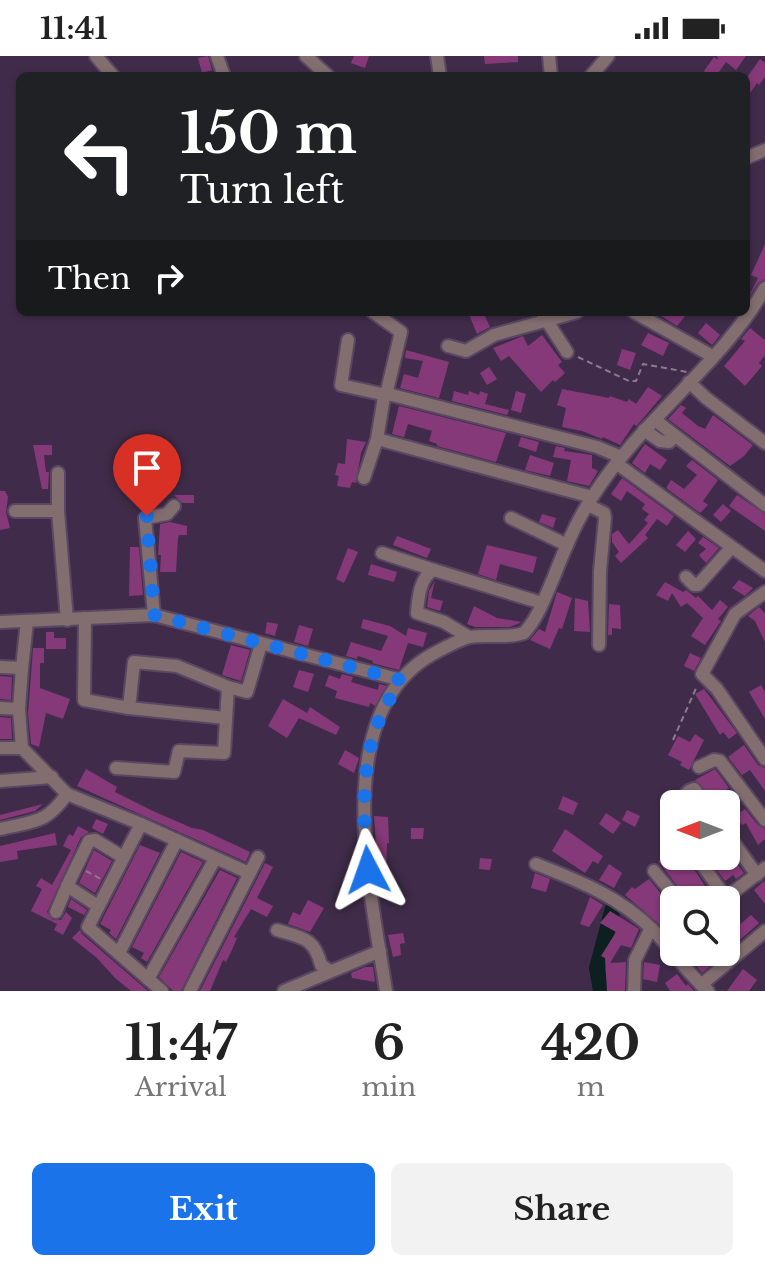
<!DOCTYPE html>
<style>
body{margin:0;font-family:"Libre Baskerville",serif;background:#f2f2f2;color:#222;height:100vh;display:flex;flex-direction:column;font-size:30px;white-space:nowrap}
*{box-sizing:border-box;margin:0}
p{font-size:26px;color:#767676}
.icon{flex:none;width:44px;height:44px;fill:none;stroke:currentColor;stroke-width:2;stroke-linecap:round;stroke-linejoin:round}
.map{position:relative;height:935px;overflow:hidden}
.details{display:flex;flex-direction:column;background:#fff;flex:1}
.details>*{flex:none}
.top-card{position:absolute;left:16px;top:16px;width:734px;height:244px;border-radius:12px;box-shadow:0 2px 6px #0004;background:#202124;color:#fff;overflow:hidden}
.needle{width:52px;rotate:270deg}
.fabs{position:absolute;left:660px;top:734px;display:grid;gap:16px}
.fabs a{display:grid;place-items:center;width:80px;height:80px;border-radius:12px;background:#fff;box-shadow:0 2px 6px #0004;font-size:40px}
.pin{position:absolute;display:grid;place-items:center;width:68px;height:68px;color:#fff;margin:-82px -34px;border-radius:50% 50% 50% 0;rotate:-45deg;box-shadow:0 0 8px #0007}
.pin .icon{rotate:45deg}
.me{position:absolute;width:88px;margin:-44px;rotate:356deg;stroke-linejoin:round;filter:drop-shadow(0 0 6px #0008)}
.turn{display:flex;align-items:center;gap:28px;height:168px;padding:0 32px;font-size:36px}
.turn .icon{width:104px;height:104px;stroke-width:2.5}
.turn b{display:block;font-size:56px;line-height:68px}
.then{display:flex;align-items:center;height:76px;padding:0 32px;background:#0003;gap:16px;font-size:30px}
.eta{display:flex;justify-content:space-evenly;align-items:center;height:136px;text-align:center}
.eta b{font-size:48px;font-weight:800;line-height:56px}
.button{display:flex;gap:16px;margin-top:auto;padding:16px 32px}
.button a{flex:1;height:92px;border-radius:12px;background:#1a73e8;color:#fff;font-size:32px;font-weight:800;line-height:92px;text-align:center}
.button a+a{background:#f2f2f2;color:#222}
.status{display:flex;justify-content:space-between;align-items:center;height:56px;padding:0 40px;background:#fff;direction:ltr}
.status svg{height:22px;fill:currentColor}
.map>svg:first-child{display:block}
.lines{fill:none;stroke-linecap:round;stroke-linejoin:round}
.river{stroke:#0b201f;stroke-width:16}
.building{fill:#853979}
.minor-casing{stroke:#5a4863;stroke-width:16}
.path{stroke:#8a7b92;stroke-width:2;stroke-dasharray:6 4;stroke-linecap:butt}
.minor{stroke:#826d6f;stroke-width:12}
.route{stroke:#1a73e8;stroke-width:14;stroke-dasharray:0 25.2}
</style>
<div class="status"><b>11:41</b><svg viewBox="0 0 49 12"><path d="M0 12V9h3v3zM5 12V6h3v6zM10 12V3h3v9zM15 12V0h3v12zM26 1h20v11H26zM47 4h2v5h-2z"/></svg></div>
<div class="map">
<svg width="765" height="935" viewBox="0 0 765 935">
<rect width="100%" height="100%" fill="#402c4a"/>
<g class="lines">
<path class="river" d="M601,935L597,912L613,852"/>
</g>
<g class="building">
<path d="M208,0L212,14L202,17L198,2Z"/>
<path d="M354,0H369L365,12L351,7Z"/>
<path d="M484,0H518V6L485,8Z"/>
<path d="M717,0H746L736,14L726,6L716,20H710L704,15L714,1L718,4Z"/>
<path d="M760,3L765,7V21L759,29L757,27L746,43V23Z"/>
<path d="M765,188V223L758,227L747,244L758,222L751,219Z"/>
<path d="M468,256H483L490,271L477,278Z"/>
<path d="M655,256H682L686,259L677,270Z"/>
<path d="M706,267L720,279L712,289L698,277Z"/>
<path d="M750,272L765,284V299L759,307L762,310L745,330L724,310L745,285L741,283Z"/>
<path d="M648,277L669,287L663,300L641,289Z"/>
<path d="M542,279L562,306L558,309L565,317L555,326L553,324L541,336L509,300L501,305L493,292L523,280L528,290Z"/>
<path d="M622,293L636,297L630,314L617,309Z"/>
<path d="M406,294L449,306L439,342L400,332L404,318L418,322L423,305L405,302Z"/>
<path d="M489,311L497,323L487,329L480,317Z"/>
<path d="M648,331L662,340L640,366L636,370L634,368L620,389L603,381L602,383L582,375L562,371L566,352L557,349L562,333L609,342L610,340L627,346L629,343L636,348Z"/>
<path d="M454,335L468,339L469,335L479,339L480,335L488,338L485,348L509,354L507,359L452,345Z"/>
<path d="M516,335L526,338L521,357L511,354Z"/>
<path d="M681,349L686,352L682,357L698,370L705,373L713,359L753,389L744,400L730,410L668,363Z"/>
<path d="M399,350L506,377L496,406L437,390V388L429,385L432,375L408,368L404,381L392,378Z"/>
<path d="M521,381L539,386L536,396L518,390Z"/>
<path d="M347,383L366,386L361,397L356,427L352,426L350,432L337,430L339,420L335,419L338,407L345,408Z"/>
<path d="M645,388L667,404L660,414L650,408L645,417L632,407Z"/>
<path d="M33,389H52V399H44L46,416H49L48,433H42Z"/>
<path d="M556,390L565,392L564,395L592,399V412L598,415L589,430L567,425L571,404L553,401Z"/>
<path d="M530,399L554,407L550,420L525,414Z"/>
<path d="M692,404L718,424L703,445L708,449L700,457L666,432L671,424L684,433L697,419L686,410Z"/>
<path d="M622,422L674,460L667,470L657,463L645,479L648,482L621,507L615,500L619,496L612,486V478L618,474L629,488L648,467L644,464L649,458L642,453L645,448L627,435L621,445L611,438Z"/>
<path d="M0,435H5L8,441L6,456L10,472L0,474Z"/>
<path d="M174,439H194V447H182Z"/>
<path d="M737,439L765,458V475L729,450Z"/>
<path d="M723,448L731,455L721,466L713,459Z"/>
<path d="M542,458L556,462L553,472L539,466Z"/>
<path d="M170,466L187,470V479H179L178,482L176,516H160L161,499H158L160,468Z"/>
<path d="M688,475L696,483L685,496L676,489Z"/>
<path d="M397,480L431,493L427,502L393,489Z"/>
<path d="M703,481L719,492L706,507L699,499L706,493L698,487Z"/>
<path d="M487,489L537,501L533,517L500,508L496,524L478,518Z"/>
<path d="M130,491H139L143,539L129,540Z"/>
<path d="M348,492L358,496L344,527L336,523Z"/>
<path d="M371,508L397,516L394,526L368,519Z"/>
<path d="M435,524L431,542L443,545L440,555L427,551L429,535Z"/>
<path d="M739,524L753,532L745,540L732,532Z"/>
<path d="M665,526L683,536L686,534L696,542L698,540L712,554L720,544L728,551L718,563L721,565L705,589L691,580L703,562L687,547L681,551L672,537L668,545L656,539Z"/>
<path d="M557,536L572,542L562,573L559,572L550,593L530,584L539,573L545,576Z"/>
<path d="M575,542L588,545L590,576L574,575Z"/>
<path d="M609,548L620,549L621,573L612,572V579H608Z"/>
<path d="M474,550L497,562L522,566L510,571H475L467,568Z"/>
<path d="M759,551L765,557V586L755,565L748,560Z"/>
<path d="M363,563L390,570L406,580L408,572L427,577L423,591L408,587L399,614L372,607L373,605L358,600L357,603L346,600L351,586L381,595L388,580L361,572Z"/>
<path d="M267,566L278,568L275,580L265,577Z"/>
<path d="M299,569L313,573L308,590L294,586Z"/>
<path d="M46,576H54V582H66V593H46Z"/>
<path d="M231,589L250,594L241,625L222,619Z"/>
<path d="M33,592H44V607H40V632L70,643L63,663L46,657L39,691L31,688L28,658Z"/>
<path d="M690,597L701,602L694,615L684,610Z"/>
<path d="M299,614L314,618L308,636L293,631Z"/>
<path d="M342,618L353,621L351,626L378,634L379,628L387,630L375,650L370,647L369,651L335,642L337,635L325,630L329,619L340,623Z"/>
<path d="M0,620L12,621L11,644L0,643Z"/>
<path d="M761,629L765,636V663L749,636Z"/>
<path d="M704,633L737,677L729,683L723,676L720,679L695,638Z"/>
<path d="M283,643L307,657L310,651L340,671L336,679L299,662L287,682L268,670Z"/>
<path d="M0,661L11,662L12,683H0Z"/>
<path d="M695,678L704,684L689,714L680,709L682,706L668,699L678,680L690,686Z"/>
<path d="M744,689L758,709L765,712V735L750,714L742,719L728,701Z"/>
<path d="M345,694L359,702L354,717L338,708Z"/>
<path d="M86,713L117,731L115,736L153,755L192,772L203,774L250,796L246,806L77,730Z"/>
<path d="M715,713L729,732L712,741L695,724Z"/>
<path d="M563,740L578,747L573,759L558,753Z"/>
<path d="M43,748L35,755L0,764V759Z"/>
<path d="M745,753L758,769L765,773V783L758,789L746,767L742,769L735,760Z"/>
<path d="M627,754L640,760L635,771L622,764Z"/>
<path d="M606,757L621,767L613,778L599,768Z"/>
<path d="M374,760L388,761L389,787H387L386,819H378Z"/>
<path d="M96,763L108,768L103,778L92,772Z"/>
<path d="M78,770L89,776L81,781L47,856L53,864H61L66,856L72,862L63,879L54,874L57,868L31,855L42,833L36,830L41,822L52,829L71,794L63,790L69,778L73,780Z"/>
<path d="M411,772H424L423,783H411Z"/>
<path d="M565,773L603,800L598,808L593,805L585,817L552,795Z"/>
<path d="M55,777L57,789L17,795L18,803L0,806V790Z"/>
<path d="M140,789L160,797L116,883L109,877L111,874L100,868Z"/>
<path d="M674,793V806L682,800L696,816L714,844H688L658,805Z"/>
<path d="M94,794L112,805L95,837L79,827Z"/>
<path d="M726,794L744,817L736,823L733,819L725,825L708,802L726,800Z"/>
<path d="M181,796L203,806L147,906L141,902L144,897L132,891Z"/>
<path d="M480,802L492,803L490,814L479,813Z"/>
<path d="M265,807L273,811L257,842L273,850L267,861L251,853L234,881L237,882L232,894L226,906L223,904L210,935H200Z"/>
<path d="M609,808L622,817L614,832L599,824Z"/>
<path d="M220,814L237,822L181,935H173L159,921Z"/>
<path d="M535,817L550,823L546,836L531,832Z"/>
<path d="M649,823L674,854V869L666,874L625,839L632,831L635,833Z"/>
<path d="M764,825L765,827V848L754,834Z"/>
<path d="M590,841L603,849L589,871L580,868Z"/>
<path d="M71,843L87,854L84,859L68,851Z"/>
<path d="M308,844L324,852L310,876L288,868L293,856L300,859Z"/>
<path d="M610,855L639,873L631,892L621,889L610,907L626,906L625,935H607L605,902L601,900L616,876L600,867Z"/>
<path d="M751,859L759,867L733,890L726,882V864L733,874Z"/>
<path d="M80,874L82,878L148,935H131L115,922L97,902L72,882Z"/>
<path d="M403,877L405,887L400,888L401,899L393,901L388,879Z"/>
<path d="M685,896H721L723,899L702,917Z"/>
<path d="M644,906L660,909L657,926L643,923Z"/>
<path d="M365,911H373L375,926L352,922L351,917Z"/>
<path d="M743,913L757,924L749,935H727Z"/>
<path d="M677,918L686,930L688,928L694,935H670L665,927Z"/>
</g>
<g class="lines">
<g class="minor-casing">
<g id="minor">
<path d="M96,0L113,20"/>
<path d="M217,0L224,20"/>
<path d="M306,0L328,20"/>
<path d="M437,0L440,20"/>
<path d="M549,0L551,20"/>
<path d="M591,20L608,0"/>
<path d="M746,102L765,94"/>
<path d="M634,256L712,300"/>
<path d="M543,259L567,296"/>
<path d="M348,284L341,329L386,339L401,276L373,256"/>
<path d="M448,290L466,295L494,279L577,256"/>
<path d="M689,326L706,342L765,387"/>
<path d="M655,364L765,449"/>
<path d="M644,374L660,385L669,386L675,380"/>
<path d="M377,383L384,341L388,338L597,391L621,401"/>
<path d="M616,407L765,515"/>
<path d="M58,417V455L67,564"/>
<path d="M364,422L377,383L592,441"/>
<path d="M588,449L604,457L605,462L600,515L599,589"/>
<path d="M15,455H58"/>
<path d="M511,462L567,489"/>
<path d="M382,497L434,514"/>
<path d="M686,521L694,529H698L731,492"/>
<path d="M765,536L735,558L702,618L717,633L765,703"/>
<path d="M154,559L145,462L167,458L174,450"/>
<path d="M85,562L84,644L129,652L134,606L177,610L228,631"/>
<path d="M0,566L154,559L401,624"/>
<path d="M469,581L444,566L417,557C418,543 420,520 434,514L542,547"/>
<path d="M0,611L22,612L19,653L22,692L67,738L141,768L249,817"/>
<path d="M22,612L27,566"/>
<path d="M0,652L19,653"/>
<path d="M129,652L226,662"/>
<path d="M0,692H22"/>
<path d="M699,711L714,704L720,705L765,764"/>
<path d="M116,712L174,716L179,695L224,697L228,631L247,636L261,588"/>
<path d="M0,725L52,721"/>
<path d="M677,748L689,735L694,733L706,748"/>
<path d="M674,750L669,759L674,769"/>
<path d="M141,768L88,871L162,935"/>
<path d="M0,773C34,765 46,768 67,738"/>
<path d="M726,776L757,819"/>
<path d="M696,800L726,842"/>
<path d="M536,808C579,825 620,841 654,875C673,894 687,917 708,935"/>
<path d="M654,815L678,844"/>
<path d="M723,844L765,812"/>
<path d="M98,850L67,830L89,785L95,784L123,801"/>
<path d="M56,856L67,830"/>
<path d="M277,874C302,882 314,881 321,909L330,915"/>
<path d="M119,897L177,784"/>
<path d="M148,923L215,803"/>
<path d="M701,929L765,875"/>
<path d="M190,935L258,801"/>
<path d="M284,935L380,895"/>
<path d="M386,935C372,840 327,659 431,599C442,593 458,584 470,581C488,578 507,583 524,577C538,562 545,541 553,523C564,495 576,465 593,440C641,364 722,308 765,232"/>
<path d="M634,935L635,904L651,872"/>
</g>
</g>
<g class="path">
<path d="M578,301L629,325H636L643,308L687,316"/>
<path d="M673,684L697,630"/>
<path d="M86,815L101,823"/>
</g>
<use href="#minor" class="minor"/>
</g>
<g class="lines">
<path class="route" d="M147,460L145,464L149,488L154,559L401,624C391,640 381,657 375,675C361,715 363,772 368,814"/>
</g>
</svg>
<div class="fabs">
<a><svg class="needle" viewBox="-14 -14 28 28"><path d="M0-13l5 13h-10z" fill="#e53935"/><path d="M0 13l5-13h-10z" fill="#767676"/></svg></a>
<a><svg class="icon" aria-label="search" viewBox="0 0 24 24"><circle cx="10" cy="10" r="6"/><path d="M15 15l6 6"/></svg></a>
</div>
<div class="pin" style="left:147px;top:460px;background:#d93025"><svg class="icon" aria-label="arrive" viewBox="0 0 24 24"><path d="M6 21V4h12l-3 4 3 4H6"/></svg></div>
<svg class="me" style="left:368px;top:814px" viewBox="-20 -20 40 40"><path d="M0-17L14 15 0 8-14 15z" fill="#1a73e8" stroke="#fff" stroke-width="4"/></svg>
<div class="top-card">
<div class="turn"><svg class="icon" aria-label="left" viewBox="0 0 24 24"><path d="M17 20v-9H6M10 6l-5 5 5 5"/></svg><div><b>150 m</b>Turn left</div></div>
<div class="then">Then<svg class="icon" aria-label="right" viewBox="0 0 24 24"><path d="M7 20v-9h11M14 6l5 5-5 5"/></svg></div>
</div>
</div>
<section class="details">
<div class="eta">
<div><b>11:47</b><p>Arrival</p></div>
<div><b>6</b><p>min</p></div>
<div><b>420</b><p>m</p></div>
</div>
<div class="button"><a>Exit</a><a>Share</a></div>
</section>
